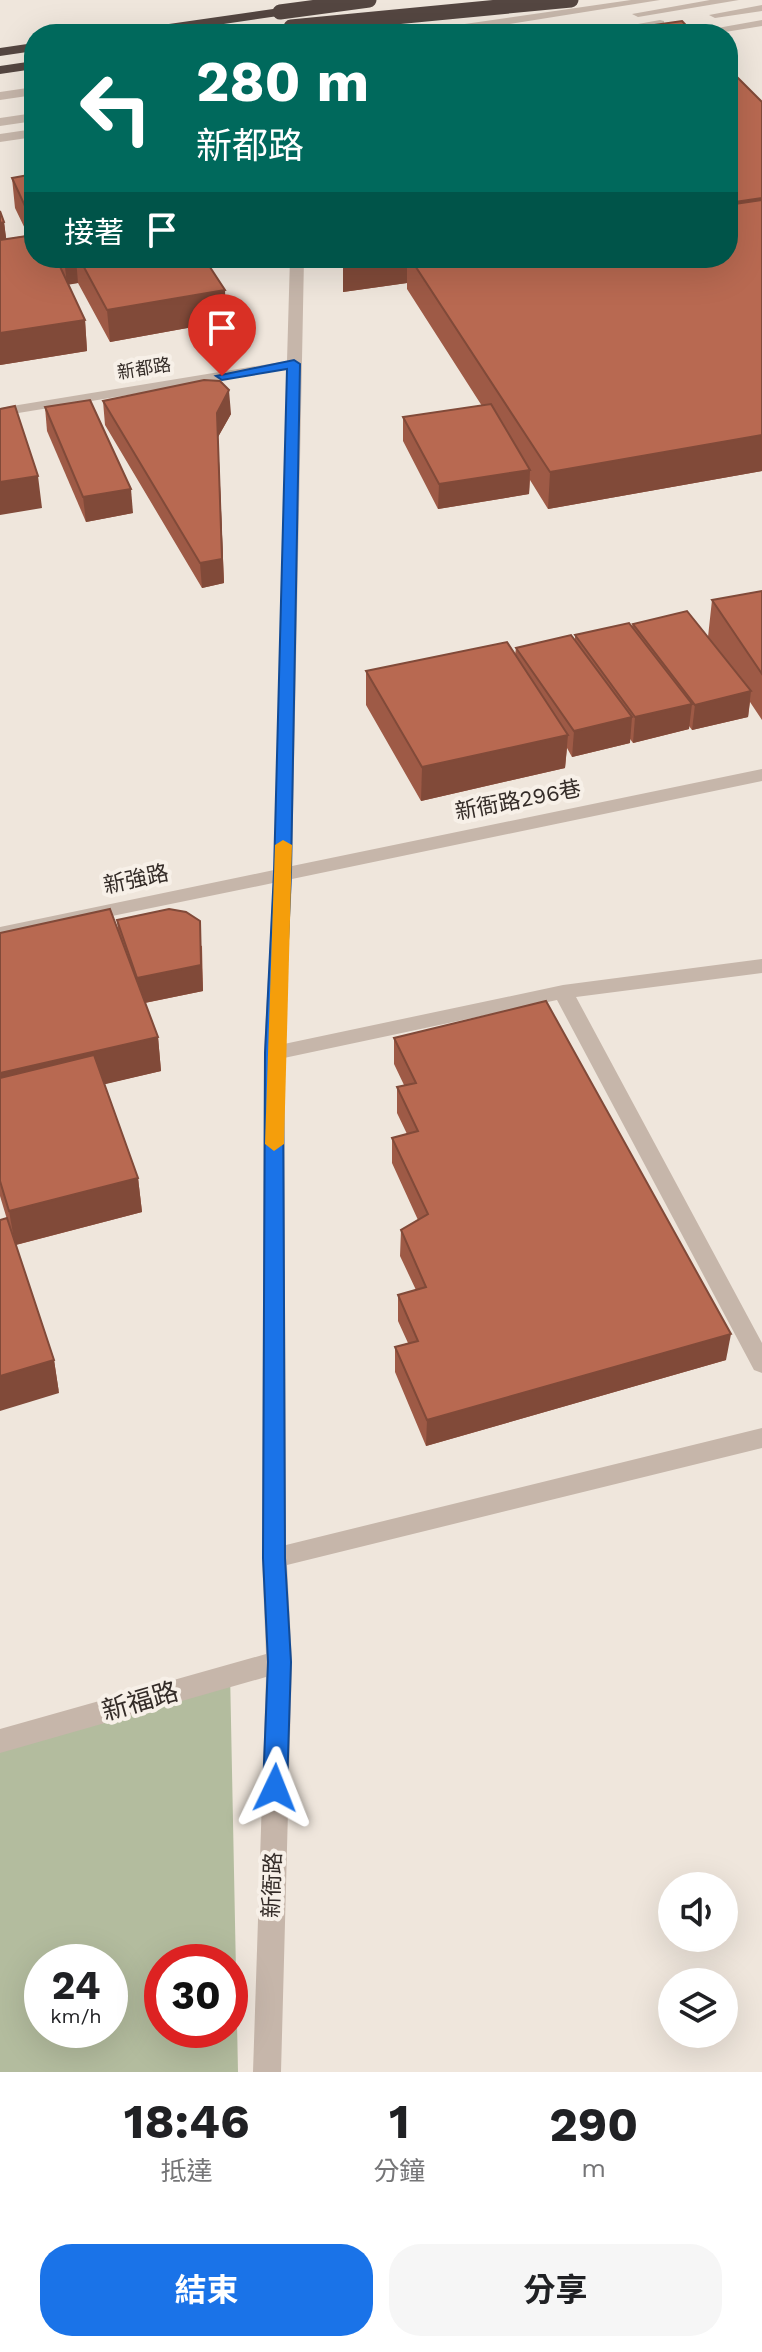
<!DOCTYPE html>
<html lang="zh-TW">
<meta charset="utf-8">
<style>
body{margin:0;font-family:"Work Sans","Noto Sans TC",sans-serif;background:#f6f6f6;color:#202124;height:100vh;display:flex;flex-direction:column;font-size:30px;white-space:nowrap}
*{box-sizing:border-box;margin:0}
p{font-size:26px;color:#757577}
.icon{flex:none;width:44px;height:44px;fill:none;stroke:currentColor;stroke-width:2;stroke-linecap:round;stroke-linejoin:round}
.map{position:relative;height:2072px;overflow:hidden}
.sheet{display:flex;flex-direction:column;background:#fff;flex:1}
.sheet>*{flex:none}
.banner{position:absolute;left:24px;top:24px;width:714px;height:244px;border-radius:32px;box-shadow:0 8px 32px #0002;background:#00695c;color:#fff;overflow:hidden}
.buttons{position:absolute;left:658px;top:1872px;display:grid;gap:16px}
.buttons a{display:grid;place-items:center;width:80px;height:80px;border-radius:50%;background:#fff;box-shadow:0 8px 32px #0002;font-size:40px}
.speed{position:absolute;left:24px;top:1944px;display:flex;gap:16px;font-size:40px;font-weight:700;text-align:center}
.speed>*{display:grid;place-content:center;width:104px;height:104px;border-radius:50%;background:#fff;box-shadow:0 8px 32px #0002;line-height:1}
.speed small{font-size:20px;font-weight:400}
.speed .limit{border:12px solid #d22;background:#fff;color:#111}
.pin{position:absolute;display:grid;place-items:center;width:68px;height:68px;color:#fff;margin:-82px -34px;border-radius:50% 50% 50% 0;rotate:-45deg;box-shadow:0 0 8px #0007}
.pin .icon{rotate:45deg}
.me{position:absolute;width:88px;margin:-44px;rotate:2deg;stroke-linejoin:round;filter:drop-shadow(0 0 6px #0008)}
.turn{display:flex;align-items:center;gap:28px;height:168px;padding:0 40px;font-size:36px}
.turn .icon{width:104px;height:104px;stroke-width:2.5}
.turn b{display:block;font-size:56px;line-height:68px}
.then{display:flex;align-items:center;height:76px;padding:0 40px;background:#0003;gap:16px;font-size:30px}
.eta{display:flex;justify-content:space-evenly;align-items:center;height:136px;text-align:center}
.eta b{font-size:48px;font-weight:700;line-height:56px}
.cta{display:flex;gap:16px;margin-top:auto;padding:16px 40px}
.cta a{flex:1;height:92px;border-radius:32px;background:#1a73e8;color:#fff;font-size:32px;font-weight:700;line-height:92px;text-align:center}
.cta a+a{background:#f6f6f6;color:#202124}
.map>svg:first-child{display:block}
.green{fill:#b3bc9e;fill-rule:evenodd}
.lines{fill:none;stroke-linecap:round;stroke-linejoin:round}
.minor{fill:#c6b6aa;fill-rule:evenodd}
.highway{fill:#544641;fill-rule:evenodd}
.highway-bridge{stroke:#544641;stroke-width:15}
.wall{fill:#9e5a46}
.shaded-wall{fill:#814a39}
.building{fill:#b86951;stroke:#814a39;stroke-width:2}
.route{fill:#1a73e8;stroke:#114b97;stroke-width:2}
.slow{fill:#f59e0b}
.labels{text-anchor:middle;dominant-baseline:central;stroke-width:8;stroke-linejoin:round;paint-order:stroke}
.far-street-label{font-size:18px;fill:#342c28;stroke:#f7f0e8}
.street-label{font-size:22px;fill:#342c28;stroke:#f7f0e8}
.near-street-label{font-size:26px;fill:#342c28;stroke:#f7f0e8}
</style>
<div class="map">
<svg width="762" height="2072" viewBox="0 0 762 2072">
<rect width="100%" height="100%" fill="#efe6dc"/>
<path class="green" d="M230,1671L238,2072H0V1741ZM42,1962H110V2030H42ZM162,1962H230V2030H162Z"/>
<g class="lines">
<g class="minor">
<path d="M631,0H660L447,34H417L423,30Z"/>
<path d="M710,0H739L638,17L632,14Z"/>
<path d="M762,5V11L715,18L709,15Z"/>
<path d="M660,20L664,21V25L612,34H583Z"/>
<path d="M762,20V26L713,34H684Z"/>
<path d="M34,87V95L0,100V92Z"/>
<path d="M34,113V121L0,126V118Z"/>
<path d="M34,129V137L0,142V134Z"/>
<path d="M290,258H304L292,866L762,769V781L292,879L284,1044L563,985L762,959V973L576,997L762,1343V1373L754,1370L557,1000L284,1058L286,1545L762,1428V1448L287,1565L292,1662L281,2072H253L266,1677L0,1753V1729L266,1654L262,1558L264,1053L273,883L0,939V927L274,870L287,369L0,416V408L287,361Z"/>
</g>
<g class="highway">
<path d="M280,8L287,12L285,15L156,34H120L127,30Z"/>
<path d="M34,43V51L0,56V48Z"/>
<path d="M34,61V69L0,74V66Z"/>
</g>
<g class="highway-bridge">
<path d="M280,12L369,0"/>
<path d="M291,27L571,0"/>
</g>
</g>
<g class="wall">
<path d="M34,174V258H229V264L210,267L226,321L110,342L78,283L68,284L85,320L87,351L0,365V211L4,222L6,239L28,235L15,208L12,178Z"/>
<path d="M343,258H728L762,471L548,509L530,480L529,494L438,509L403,441V417L482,406L407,289V283L343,292Z"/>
<path d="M103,401L231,414L218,437L224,583L202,588L105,425Z"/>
<path d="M45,407L133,513L86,522L47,431Z"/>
<path d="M762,591V720L750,702L748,717L692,730L689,726V729L633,743L630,739V743L572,757L567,748L565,768L421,801L366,705V671L515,655L516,648L575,640V635L632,626L633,624L708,637L712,600Z"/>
<path d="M117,920L202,946L203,991L145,1003L158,1037L161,1071L104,1084L138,1178L142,1212L16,1245L54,1360L59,1393L0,1196V933L118,930Z"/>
<path d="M394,1038L726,1360L426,1446L395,1372V1347L408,1343L398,1321V1295L416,1290L400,1256L401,1230L418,1220L392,1163V1138L407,1134L397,1113V1087L404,1085L394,1064Z"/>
</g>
<g class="shaded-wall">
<path d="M762,198V232L728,237V203Z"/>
<path d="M31,219H34V243Z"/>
<path d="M4,222L8,252L0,253V223Z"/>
<path d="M64,258H76L78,283L67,285Z"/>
<path d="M194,258H229V264L194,270Z"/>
<path d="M343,258H407V283L343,292Z"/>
<path d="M225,290L226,321L110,342L107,310Z"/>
<path d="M85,320L87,351L0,365V333Z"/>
<path d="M229,390L231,414L218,437L224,583L202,588L200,563L217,413Z"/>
<path d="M762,435V471L548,509L550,472Z"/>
<path d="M530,470L529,494L438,509L439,484Z"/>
<path d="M38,476L42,508L0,515V482Z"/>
<path d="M131,489L133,513L86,522L83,497Z"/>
<path d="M751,691L748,717L692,730L695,705Z"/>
<path d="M692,704L689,729L633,743L635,717Z"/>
<path d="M632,717L630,743L572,757L574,731Z"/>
<path d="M568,735L565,768L421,801L422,767Z"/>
<path d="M200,921L203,991L139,1004L137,978Z"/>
<path d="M158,1037L161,1071L0,1109V1073Z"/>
<path d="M138,1178L142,1212L15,1245L9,1211Z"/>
<path d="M731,1334L726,1360L426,1446L427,1420Z"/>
<path d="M54,1360L59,1393L0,1411V1376Z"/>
</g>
<g class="building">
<path d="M682,21L694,34H591Z"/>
<path d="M728,68L762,102V198L728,203Z"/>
<path d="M34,174V219H31L12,178Z"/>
<path d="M762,200V435L550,472L410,258H728V205Z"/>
<path d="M0,211L4,222L0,223Z"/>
<path d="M34,235V258H56L85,320L0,333V240Z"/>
<path d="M79,258H204L225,290L107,310Z"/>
<path d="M204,380L220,381L229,390L217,413L222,559L200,563L103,401Z"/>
<path d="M90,400L131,489L83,497L45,407Z"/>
<path d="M491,404L530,470L439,484L403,417Z"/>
<path d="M15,406L38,476L0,482V409Z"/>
<path d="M762,591V674L712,600Z"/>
<path d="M687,611L751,691L695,705L633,624Z"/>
<path d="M629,623L692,704L635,717L575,635Z"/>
<path d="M571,635L632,717L574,731L516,648Z"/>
<path d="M507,642L568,735L422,767L366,671Z"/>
<path d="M110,909L158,1037L0,1073V933Z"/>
<path d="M169,909L186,912L200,921L201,965L137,978L117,920Z"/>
<path d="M546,1001L731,1334L427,1420L395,1347L418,1341L398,1295L426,1287L401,1230L428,1214L392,1138L418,1131L397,1087L416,1083L394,1038Z"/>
<path d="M94,1055L138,1178L9,1211L0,1181V1078Z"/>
<path d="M7,1218L54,1360L0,1376V1220Z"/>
</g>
<path class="route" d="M294,360L300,364L291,872L283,1053L285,1558L291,1662L287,1788L284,1796L275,1799L267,1796L263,1788L268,1662L263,1558L265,1053L274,872L287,369L222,380L216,376Z"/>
<path class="slow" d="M283,840L292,845L284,1144L274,1151L265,1144L275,845Z"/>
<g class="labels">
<g class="far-street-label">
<text transform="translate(144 368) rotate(-9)">新都路</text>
</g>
<g class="street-label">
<text transform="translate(518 800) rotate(-11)">新衙路296巷</text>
<text transform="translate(136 879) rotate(-12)">新強路</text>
<text transform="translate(272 1885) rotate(-88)">新衙路</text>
</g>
<g class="near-street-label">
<text transform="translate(140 1701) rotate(-16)">新福路</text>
</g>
</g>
</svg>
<div class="buttons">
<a><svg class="icon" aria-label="sound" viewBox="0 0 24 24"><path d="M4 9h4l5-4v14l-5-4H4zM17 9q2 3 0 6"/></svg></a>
<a><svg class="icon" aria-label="layers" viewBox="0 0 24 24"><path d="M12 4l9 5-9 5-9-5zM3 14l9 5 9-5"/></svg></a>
</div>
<div class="speed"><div>24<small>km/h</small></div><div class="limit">30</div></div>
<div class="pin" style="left:222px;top:376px;background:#d93025"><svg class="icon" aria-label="arrive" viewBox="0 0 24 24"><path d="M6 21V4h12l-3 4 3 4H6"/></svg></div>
<svg class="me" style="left:275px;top:1788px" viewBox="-20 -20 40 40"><path d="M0-17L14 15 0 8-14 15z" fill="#1a73e8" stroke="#fff" stroke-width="4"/></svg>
<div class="banner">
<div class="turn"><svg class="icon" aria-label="left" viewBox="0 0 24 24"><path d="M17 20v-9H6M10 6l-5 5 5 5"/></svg><div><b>280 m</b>新都路</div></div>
<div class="then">接著<svg class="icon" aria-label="arrive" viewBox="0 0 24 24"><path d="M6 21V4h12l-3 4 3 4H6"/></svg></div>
</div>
</div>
<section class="sheet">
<div class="eta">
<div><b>18:46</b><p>抵達</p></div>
<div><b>1</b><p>分鐘</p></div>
<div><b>290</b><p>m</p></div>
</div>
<div class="cta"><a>結束</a><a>分享</a></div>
</section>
